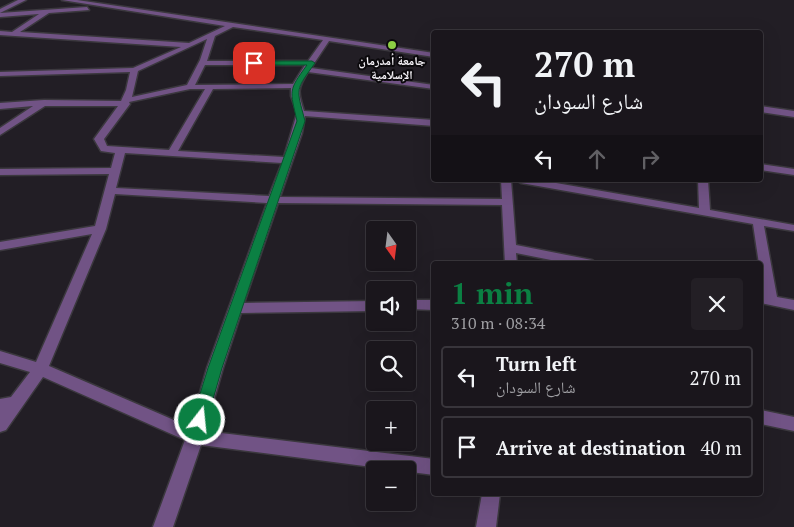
<!DOCTYPE html>
<meta charset="utf-8">
<style>
body{margin:0;font-family:"PT Serif","Noto Naskh Arabic",serif;background:#231f25;color:#f1f3f6;height:100vh;display:flex;flex-direction:column;font-size:19px;white-space:nowrap}
*{box-sizing:border-box;margin:0}
p{font-size:16px;color:#9f9fa3}
.icon{flex:none;width:28px;height:28px;fill:none;stroke:currentColor;stroke-width:2;stroke-linecap:round;stroke-linejoin:round}
.map{position:relative;flex:1;overflow:hidden}
.sheet{position:absolute;left:431px;top:261px;width:332px;height:235px;display:flex;flex-direction:column;background:#1a161c;border-radius:5px;box-shadow:0 5px 20px #0002,0 0 0 1px #38353b}
.sheet>*{flex:none}
.top-card{position:absolute;left:431px;top:30px;width:332px;height:152px;border-radius:5px;box-shadow:0 5px 20px #0002,0 0 0 1px #38353b;background:#1a161c;color:#f1f3f6;overflow:hidden}
.needle{width:32px;rotate:166deg}
.tools{position:absolute;left:366px;top:221px;display:grid;gap:10px}
.tools a{display:grid;place-items:center;width:50px;height:50px;border-radius:5px;background:#1a161c;box-shadow:0 5px 20px #0002,0 0 0 1px #38353b;font-size:25px}
.pin{position:absolute;display:grid;place-items:center;width:42px;height:42px;color:#fff;margin:-21px;border-radius:10px;box-shadow:0 2px 8px #0006}
.me{position:absolute;width:55px;margin:-28px;rotate:16deg;stroke-linejoin:round;filter:drop-shadow(0 0 4px #0008)}
.turn{display:flex;align-items:center;gap:18px;height:105px;padding:0 20px;font-size:22px}
.turn .icon{width:65px;height:65px;stroke-width:2.5}
.turn b{display:block;font-size:35px;line-height:42px}
.lanes{display:flex;align-items:center;height:48px;padding:0 20px;background:#0003;justify-content:center;gap:25px;direction:ltr}
.lanes .off{opacity:.35}
.round{display:grid;place-items:center;flex:none;width:52px;height:52px;border-radius:5px;background:#231f25}
.headline{display:flex;align-items:center;justify-content:space-between;height:85px;padding:0 20px}
h1{font-size:30px;font-weight:600;line-height:38px;color:#0b8043}
ul{padding:0;list-style:none}
li{display:flex;align-items:center;gap:15px;height:62px;margin:0 10px 8px;padding:0 10px;border:2px solid #38353b;border-radius:5px}
li div{flex:1}
li b{display:block;font-size:19px}
li em{font-style:normal}
.map>svg:first-child{display:block}
.lines{fill:none;stroke-linecap:round;stroke-linejoin:round}
.minor-casing{stroke:#3b383e;stroke-width:3}
.minor{fill:#715385;fill-rule:evenodd}
.route{fill:#0b8043;stroke:#07532c}
.poi-dot{fill:#8dce44;stroke:#0b090c;stroke-width:2}
.labels{text-anchor:middle;dominant-baseline:central;stroke-width:4;stroke-linejoin:round;paint-order:stroke}
.far-poi-label{font-size:12px;font-weight:bold;fill:#f6f3f8;stroke:#0b090c}
</style>
<div class="map">
<svg width="794" height="527" viewBox="0 0 794 527">
<rect width="100%" height="100%" fill="#221e25"/>
<g class="lines">
<g class="minor-casing">
<g id="minor">
<path d="M18,0H26L0,13V9Z"/>
<path d="M62,0H77L434,53V57L329,41L311,68L434,85V89L308,72C297,89 298,92 304,111L434,120V126L305,116L302,133L280,197L502,199L501,180H511L516,245L592,260L598,264H571L516,253L517,264H505L502,205L278,203L244,303L375,301V311L241,313L223,368L205,431L434,459V475L201,445L173,527H153L185,440L43,377L6,430L0,432V399L11,397L30,372L0,363V351L36,362L92,234L0,250V242L95,226L109,174L0,175V169L111,168L115,153L101,151L94,139L118,106H45L0,135V128L33,106L0,109V103L44,100L121,101L126,90L130,72L0,76V72L133,68L181,47L0,35V31L12,32L39,14L0,17V13L87,7L89,10L49,13L20,32L189,43L225,26ZM233,27L323,40L308,61H207L215,36ZM207,39L200,60L187,85L132,97L138,71ZM205,65H305L293,84L195,85ZM291,88V96L297,113L284,157L178,151L213,89ZM190,89H205L169,150L107,146L104,139L130,104L129,102ZM125,153L282,163L269,196L116,188ZM115,194L267,203L207,368L190,427L49,366L106,229Z"/>
<path d="M761,106L794,111V117L761,112Z"/>
<path d="M761,164L794,169V175L761,170Z"/>
<path d="M516,180H539L699,208L698,180H708L710,210L794,225V231L764,226L777,297L794,300V310L761,303V294H763L761,264H759L753,224L521,183Z"/>
<path d="M408,300H434V310L408,309Z"/>
<path d="M761,410L794,417V431L761,424Z"/>
<path d="M482,494H500L496,527H476Z"/>
</g>
</g>
<use href="#minor" class="minor"/>
</g>
<path class="route" d="M312,61L315,63C295,91 296,87 305,121L222,368L207,420L205,424L200,426L194,424L192,420L208,368L297,121C290,90 288,91 307,65H254L251,63L254,61Z"/>
<circle class="poi-dot" cx="392" cy="45" r="5"/>
<g class="labels">
<g class="far-poi-label">
<text x="392" y="60">جامعة أمدرمان<tspan x="392" dy="14">الإسلامية</tspan></text>
</g>
</g>
</svg>
<div class="tools">
<a><svg class="needle" viewBox="-14 -14 28 28"><path d="M0-13l5 13h-10z" fill="#e53935"/><path d="M0 13l5-13h-10z" fill="#9f9fa3"/></svg></a>
<a><svg class="icon" aria-label="sound" viewBox="0 0 24 24"><path d="M4 9h4l5-4v14l-5-4H4zM17 9q2 3 0 6"/></svg></a>
<a><svg class="icon" aria-label="search" viewBox="0 0 24 24"><circle cx="10" cy="10" r="6"/><path d="M15 15l6 6"/></svg></a>
<a>+</a>
<a>−</a>
</div>
<div class="pin" style="left:254px;top:63px;background:#d93025"><svg class="icon" aria-label="arrive" viewBox="0 0 24 24"><path d="M6 21V4h12l-3 4 3 4H6"/></svg></div>
<svg class="me" style="left:200px;top:420px" viewBox="-20 -20 40 40"><circle r="17" fill="#0b8043" stroke="#fff" stroke-width="3"/><path d="M0-11L8 9 0 5-8 9z" fill="#fff"/></svg>
<div class="top-card">
<div class="turn"><svg class="icon" aria-label="left" viewBox="0 0 24 24"><path d="M17 20v-9H6M10 6l-5 5 5 5"/></svg><div><b>270 m</b>شارع السودان</div></div>
<div class="lanes"><svg class="icon" aria-label="left" viewBox="0 0 24 24"><path d="M17 20v-9H6M10 6l-5 5 5 5"/></svg><svg class="icon off" aria-label="ahead" viewBox="0 0 24 24"><path d="M12 20V5M6 11l6-6 6 6"/></svg><svg class="icon off" aria-label="right" viewBox="0 0 24 24"><path d="M7 20v-9h11M14 6l5 5-5 5"/></svg></div>
</div>
<section class="sheet">
<div class="headline"><div><h1>1 min</h1><p>310 m · 08:34</p></div><a class="round"><svg class="icon" aria-label="close" viewBox="0 0 24 24"><path d="M6 6l12 12M18 6L6 18"/></svg></a></div>
<ul>
<li><svg class="icon" aria-label="left" viewBox="0 0 24 24"><path d="M17 20v-9H6M10 6l-5 5 5 5"/></svg><div><b>Turn left</b><p>شارع السودان</p></div><em>270 m</em></li>
<li><svg class="icon" aria-label="arrive" viewBox="0 0 24 24"><path d="M6 21V4h12l-3 4 3 4H6"/></svg><div><b>Arrive at destination</b></div><em>40 m</em></li>
</ul>
</section>
</div>
